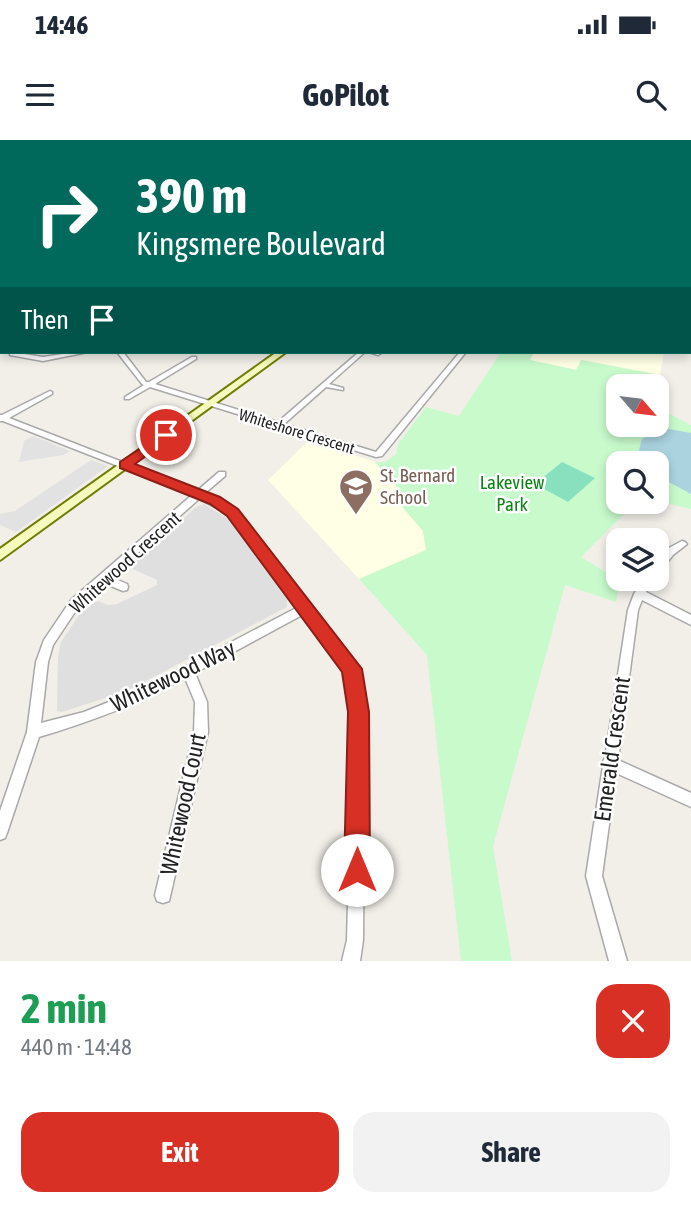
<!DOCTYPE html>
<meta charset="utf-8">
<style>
body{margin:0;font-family:"Asap Condensed",sans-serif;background:#f2f2f3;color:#1f2937;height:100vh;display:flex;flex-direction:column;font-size:26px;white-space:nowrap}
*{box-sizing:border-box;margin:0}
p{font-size:23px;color:#747a83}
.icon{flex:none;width:38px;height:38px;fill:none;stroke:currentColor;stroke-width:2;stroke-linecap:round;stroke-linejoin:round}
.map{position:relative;height:821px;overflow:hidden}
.sheet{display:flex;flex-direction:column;background:#fff;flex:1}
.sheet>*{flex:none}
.hud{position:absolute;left:0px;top:0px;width:691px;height:214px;box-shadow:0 4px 10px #0003;background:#00695c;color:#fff;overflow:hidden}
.needle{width:46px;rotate:118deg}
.tools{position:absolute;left:606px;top:234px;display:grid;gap:14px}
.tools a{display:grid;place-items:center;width:63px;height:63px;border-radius:14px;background:#fff;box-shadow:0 4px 10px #0003;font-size:35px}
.pin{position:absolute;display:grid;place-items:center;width:60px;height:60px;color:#fff;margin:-30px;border:4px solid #fff;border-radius:50%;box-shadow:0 2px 7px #0007}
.me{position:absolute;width:77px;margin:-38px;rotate:0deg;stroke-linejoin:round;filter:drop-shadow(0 0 5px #0008)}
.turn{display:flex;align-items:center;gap:24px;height:147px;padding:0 21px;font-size:32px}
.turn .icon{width:91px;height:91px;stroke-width:2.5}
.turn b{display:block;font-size:49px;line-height:60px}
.then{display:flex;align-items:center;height:66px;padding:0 21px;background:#0003;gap:14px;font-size:26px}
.round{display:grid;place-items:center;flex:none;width:74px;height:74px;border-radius:21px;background:#f2f2f3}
.head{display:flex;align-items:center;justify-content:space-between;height:119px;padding:0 21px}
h1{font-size:42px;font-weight:700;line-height:52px;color:#1e9e55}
.action{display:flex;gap:14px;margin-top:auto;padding:14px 21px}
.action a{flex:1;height:80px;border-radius:21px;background:#d93025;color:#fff;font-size:28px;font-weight:700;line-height:80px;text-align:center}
.action a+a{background:#f2f2f3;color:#1f2937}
.status{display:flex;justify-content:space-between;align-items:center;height:49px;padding:0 35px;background:#fff;direction:ltr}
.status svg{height:19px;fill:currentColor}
header{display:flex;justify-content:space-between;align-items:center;height:91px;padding:0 21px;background:#fff;font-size:32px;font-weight:700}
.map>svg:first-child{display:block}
.residential{fill:#e0dfdf}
.education{fill:#ffffe5}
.park{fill:#c8facc}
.pitch{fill:#88e0be}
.parking{fill:#e2e2e2}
.water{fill:#aad3df}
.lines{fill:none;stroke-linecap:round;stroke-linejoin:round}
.street-casing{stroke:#a9a9a9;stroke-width:3}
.secondary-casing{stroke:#707d05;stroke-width:4}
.highway-casing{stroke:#dc2a67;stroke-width:3}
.street{fill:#fff;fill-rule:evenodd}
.secondary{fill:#f7fabf;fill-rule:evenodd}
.highway{fill:#e892a2;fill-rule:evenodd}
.route{fill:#d93025;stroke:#8d1f18;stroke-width:2}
.labels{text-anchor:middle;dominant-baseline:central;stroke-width:5;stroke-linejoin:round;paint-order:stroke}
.far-street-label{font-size:16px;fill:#222;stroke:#fff}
.education-label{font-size:19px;fill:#785e54;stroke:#fff;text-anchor:start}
.park-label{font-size:19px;fill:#0c8416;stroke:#fff}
.street-label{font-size:19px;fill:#222;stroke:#fff}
.near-street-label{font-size:23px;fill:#222;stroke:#fff}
</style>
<div class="status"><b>14:46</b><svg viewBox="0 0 49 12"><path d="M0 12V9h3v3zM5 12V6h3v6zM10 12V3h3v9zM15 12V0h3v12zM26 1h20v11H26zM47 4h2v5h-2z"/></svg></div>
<header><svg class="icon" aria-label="menu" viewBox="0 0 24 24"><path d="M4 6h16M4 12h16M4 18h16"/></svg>GoPilot<svg class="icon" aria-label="search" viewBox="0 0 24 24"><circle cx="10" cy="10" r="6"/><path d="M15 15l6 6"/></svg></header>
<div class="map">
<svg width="691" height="821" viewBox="0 0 691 821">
<rect width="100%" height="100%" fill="#f2efe9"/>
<path class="residential" d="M204,364L228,379L287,460V467L127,551L62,572L57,571L58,516L61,502L85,466L98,461L108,465L117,464L157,445V440L133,429L131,426L196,367Z"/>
<g class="education">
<path d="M534,212H664L660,235L582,220L577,230L530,220Z"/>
<path d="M309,300L375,322L403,353L398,362L423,391L426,410L359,439L268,340Z"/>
</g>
<path class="park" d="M501,212H534L530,220L576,230L581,220L660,235L656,262V247H618V285H656V263L662,270L691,285V369L656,361V324H618V362H636L581,417L627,445L618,452L616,462L565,445L493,706L512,821H461L427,515L359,439L426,410L423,391L398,362V356L403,353L375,322H385L396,314L398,304L426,267L459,276Z"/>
<path class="pitch" d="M562,322L595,338L568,362L535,344Z"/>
<g class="parking">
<path d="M33,296L70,311L63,315L19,322L24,301Z"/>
<path d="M91,320L108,326L16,392L0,385V374L15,371Z"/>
</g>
<path class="water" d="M669,289L691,293V354L656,335V324L642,323L639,310L642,299L653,293Z"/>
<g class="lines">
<g class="street-casing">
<g id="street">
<rect x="690" y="132" width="1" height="3"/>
<path d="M691,177V181L690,180V178Z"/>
<path d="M12,212L43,217L76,212H88L43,221L10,215V213Z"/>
<path d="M117,212H123L146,242H149L192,217H196V219L155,244L278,282L359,212H365L329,244L343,248V250L326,247L284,284L376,312L460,212H466L382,316L376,317L150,247L129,259H125V257L144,245L142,244Z"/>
<path d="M369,212H380L381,213L378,215Z"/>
<path d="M50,251L52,252V254L9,278L197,351L219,332H225V336L204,354L235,370L358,529L365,572L363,800L360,821H342L347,800L353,572L346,531L304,474L195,533L207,562L208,592L169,761L163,763L157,761L155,755L194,592L195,562L185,538C138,564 90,582 39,597L7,693L5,698L0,700V671L27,592L36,522L44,500L71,460L192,355L3,281H0V275H2ZM199,359L229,374L298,467L146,547L84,572L41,583L48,522L53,505L79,466L104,443L123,451L127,450L128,447L127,444L111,437Z"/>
<path d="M682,401L685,402L687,404L673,415L660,431L656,432V421L667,409Z"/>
<path d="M643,439H654L646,452L691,475V485L642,460L638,470L618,620L691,653V667L616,633L602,736L627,821H609L586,736L603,626L602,623L605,618L628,470L634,454Z"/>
</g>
</g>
<g class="secondary-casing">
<g id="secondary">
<rect x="690" y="202" width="1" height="4"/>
<path d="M277,212H286L0,420V409Z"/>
</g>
</g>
<g class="highway-casing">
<g id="highway">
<rect x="690" y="111" width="1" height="4"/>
<path d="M2,172V178L0,179V173Z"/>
</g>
</g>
<use href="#street" class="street"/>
<use href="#secondary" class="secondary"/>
<use href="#highway" class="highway"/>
</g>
<linearGradient id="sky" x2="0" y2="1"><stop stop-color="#8fc0e4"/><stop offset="0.43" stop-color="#f9f8f5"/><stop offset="1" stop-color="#f9f8f5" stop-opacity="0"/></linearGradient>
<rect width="691" height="203" fill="url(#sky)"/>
<path class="route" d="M166,291L173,295L171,298L135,324L220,357L238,369L362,529L369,572L370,730L366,739L357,743L347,739L344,730L348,572L342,532L227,376L210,364L120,328V322Z"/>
<defs>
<g id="school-pin" transform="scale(1.75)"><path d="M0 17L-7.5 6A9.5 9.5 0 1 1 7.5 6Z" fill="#8d6e63" stroke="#fff"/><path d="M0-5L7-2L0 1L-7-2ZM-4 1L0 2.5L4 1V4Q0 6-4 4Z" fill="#fff"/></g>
</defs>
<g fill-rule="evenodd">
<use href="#school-pin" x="356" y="346"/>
</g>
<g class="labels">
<g class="far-street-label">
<text transform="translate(297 291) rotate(17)">Whiteshore Crescent</text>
</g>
<g class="education-label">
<text x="380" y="335">St. Bernard<tspan x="380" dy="22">School</tspan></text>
</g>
<g class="park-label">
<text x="512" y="342">Lakeview<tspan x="512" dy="22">Park</tspan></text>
</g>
<g class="street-label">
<text transform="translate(125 422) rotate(-42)">Whitewood Crescent</text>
</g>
<g class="near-street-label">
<text transform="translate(173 536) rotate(-26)">Whitewood Way</text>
<text transform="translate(612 609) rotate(-82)">Emerald Crescent</text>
<text transform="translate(183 664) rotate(-78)">Whitewood Court</text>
</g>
</g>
</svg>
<div class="tools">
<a><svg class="needle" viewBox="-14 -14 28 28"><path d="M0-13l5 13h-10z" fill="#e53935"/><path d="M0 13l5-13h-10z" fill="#747a83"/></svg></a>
<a><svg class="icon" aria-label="search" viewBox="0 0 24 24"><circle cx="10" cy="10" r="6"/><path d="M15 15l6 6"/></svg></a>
<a><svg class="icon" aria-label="layers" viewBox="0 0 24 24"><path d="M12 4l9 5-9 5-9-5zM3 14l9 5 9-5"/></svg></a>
</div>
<div class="pin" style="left:166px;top:295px;background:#d93025"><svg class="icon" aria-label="arrive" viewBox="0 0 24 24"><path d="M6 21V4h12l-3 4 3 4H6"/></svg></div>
<svg class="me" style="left:357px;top:730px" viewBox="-20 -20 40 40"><circle r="19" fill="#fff"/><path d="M0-13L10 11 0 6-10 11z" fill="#d93025"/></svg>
<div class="hud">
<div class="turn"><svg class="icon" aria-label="right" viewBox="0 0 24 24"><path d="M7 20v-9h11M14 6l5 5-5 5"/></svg><div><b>390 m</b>Kingsmere Boulevard</div></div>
<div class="then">Then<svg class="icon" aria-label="arrive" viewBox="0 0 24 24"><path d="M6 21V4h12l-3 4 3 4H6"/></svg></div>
</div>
</div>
<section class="sheet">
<div class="head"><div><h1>2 min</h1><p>440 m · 14:48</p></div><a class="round" style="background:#d93025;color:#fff"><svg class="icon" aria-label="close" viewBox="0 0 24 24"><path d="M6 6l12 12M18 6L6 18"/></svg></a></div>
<div class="action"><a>Exit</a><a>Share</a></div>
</section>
